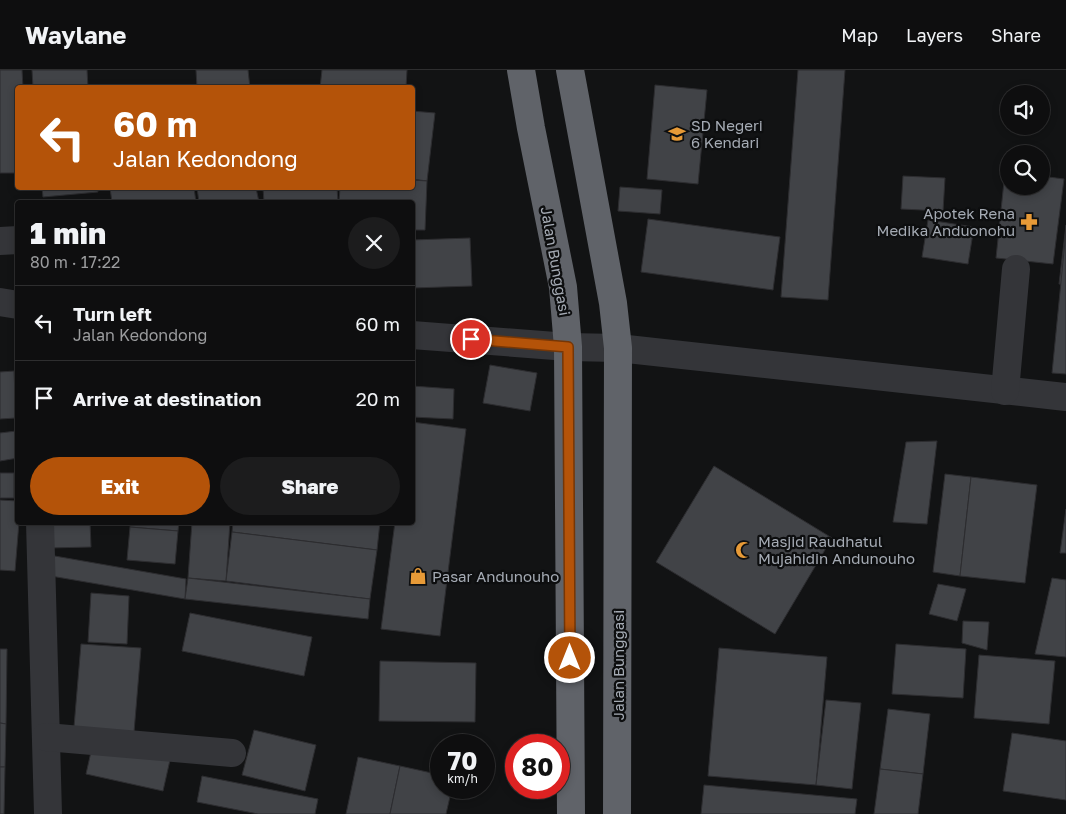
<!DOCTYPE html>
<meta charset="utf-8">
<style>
body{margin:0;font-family:"Golos Text",sans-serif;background:#1c1c1d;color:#f1f3f6;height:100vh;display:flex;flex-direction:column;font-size:19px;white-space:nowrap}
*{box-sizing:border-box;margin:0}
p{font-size:16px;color:#9b9c9e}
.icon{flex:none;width:28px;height:28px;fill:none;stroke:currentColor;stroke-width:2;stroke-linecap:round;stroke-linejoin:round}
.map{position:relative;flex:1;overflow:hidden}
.side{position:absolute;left:15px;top:130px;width:400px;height:325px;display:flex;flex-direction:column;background:#0e0e0f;border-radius:5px;box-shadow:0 2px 8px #0003,0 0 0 1px #2e2e2f}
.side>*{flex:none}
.banner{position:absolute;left:15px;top:15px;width:400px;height:105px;border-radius:5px;box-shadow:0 2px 8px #0003,0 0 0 1px #2e2e2f;background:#b45309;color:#fff;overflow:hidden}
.buttons{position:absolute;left:1000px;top:15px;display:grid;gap:10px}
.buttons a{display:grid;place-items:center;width:50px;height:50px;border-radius:50%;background:#0e0e0f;box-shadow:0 2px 8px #0003,0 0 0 1px #2e2e2f;font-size:25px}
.speed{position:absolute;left:430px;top:664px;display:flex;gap:10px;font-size:25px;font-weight:700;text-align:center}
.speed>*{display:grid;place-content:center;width:65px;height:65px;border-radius:50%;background:#0e0e0f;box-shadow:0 2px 8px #0003,0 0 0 1px #2e2e2f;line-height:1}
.speed small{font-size:12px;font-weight:400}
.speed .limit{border:8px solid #d22;background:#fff;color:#111}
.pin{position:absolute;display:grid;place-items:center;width:42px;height:42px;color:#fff;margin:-21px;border:2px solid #fff;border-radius:50%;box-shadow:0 1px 5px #0007}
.me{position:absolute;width:55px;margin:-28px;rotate:0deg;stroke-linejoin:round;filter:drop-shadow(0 0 4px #0008)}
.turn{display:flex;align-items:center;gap:18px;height:105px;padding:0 15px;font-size:22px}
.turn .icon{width:65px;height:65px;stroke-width:2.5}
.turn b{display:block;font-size:35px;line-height:42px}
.round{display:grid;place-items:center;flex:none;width:52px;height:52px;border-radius:26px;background:#1c1c1d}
.overview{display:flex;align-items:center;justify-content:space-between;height:85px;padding:0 15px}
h1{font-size:30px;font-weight:800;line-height:38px}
.primary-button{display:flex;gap:10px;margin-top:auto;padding:10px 15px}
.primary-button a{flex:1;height:58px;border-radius:30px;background:#b45309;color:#fff;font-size:20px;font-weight:800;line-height:58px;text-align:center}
.primary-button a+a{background:#1c1c1d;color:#f1f3f6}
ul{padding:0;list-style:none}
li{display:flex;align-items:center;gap:15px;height:75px;padding:0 15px;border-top:1px solid #2e2e2f}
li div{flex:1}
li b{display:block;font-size:19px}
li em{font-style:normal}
header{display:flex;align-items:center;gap:30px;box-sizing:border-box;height:70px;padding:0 25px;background:#0e0e0f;border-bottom:1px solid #2e2e2f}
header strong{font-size:24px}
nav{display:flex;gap:28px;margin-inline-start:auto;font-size:18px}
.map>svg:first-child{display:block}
.building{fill:#414347;stroke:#2d2d30}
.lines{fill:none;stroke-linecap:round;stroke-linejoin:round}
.minor{stroke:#343539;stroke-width:28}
.highway{stroke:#606369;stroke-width:28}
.route-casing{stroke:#753606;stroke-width:12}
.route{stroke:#b45309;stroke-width:9}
.labels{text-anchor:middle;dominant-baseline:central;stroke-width:4.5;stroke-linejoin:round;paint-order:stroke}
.poi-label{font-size:15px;fill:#a5abb4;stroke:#0d0e0f;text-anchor:start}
.street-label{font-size:15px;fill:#a5abb4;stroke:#0d0e0f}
</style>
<header>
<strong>Waylane</strong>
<nav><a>Map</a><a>Layers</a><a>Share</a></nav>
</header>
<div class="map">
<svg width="1066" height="744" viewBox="0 0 1066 744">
<rect width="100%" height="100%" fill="#121314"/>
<g class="building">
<path d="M0,0H22L23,18H18V103H0Z"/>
<path d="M32,0H87L88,18H33Z"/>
<path d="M196,0H248L250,18H197Z"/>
<path d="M322,0H407L406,18H320Z"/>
<path d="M798,0H845L828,230L781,227Z"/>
<path d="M655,15L707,20L698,114L647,109Z"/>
<path d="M412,41L435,43L427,111L412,109Z"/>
<path d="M1005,102H1009V116H1041V106L1064,109L1053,194L996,188Z"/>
<path d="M903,106L945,108L943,141L901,139Z"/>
<path d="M412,110L427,111L425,160H412V132H339L340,118H412Z"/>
<path d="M620,117L662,120L660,144L618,141Z"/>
<path d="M42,118H97L98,122L43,127Z"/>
<path d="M110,118H194L196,132H112Z"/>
<path d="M197,118H256L259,132H199Z"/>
<path d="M263,118H337L338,132H264Z"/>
<path d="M648,149L780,167L773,220L641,202Z"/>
<path d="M928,150L974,157L968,194L922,187Z"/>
<path d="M1066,155V215L1059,214Z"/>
<path d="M1066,161V304L1052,303Z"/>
<path d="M470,168L472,216L412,218V170Z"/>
<path d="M490,295L537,303L530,341L483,333Z"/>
<path d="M14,301L16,348L0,349V302Z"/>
<path d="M412,316L454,319L453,349L412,347Z"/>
<path d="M412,352L466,359L440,566L381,559L395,452H412Z"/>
<path d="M16,361L18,388L0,391V363Z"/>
<path d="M937,371L927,454L893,452L906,372Z"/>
<path d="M714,396L832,468L775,564L656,492Z"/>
<rect x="0" y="403" width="14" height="25"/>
<path d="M945,404L971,407L960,506L933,502Z"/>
<path d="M971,407L1037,415L1025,513L960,506Z"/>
<path d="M0,430L18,431V452H19L15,501L0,500Z"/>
<path d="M1066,439V483H1060Z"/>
<path d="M47,452H90L91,477L48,478Z"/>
<path d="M131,452H179L178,461L130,457Z"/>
<path d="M192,452H230L226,511L188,508Z"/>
<path d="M233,452H380L377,480L232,462Z"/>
<path d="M130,457L178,461L175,494L127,490Z"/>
<path d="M232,462L377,480L370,529L226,511Z"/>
<path d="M49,485L186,509L185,529L45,505Z"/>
<path d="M188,508L370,529L368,549L185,529Z"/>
<path d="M1052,508L1066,510V587L1035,584Z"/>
<path d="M938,514L966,519L957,551L929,544Z"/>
<path d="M91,523L129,526L127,574L88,572Z"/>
<path d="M190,543L312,567L304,606L182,581Z"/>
<path d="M963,551L989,552L987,580L962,573Z"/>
<path d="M81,574L141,578L134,662L74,657Z"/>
<path d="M896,574L966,579L963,628L892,624Z"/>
<path d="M719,578L827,587L816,715L708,706Z"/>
<path d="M0,579H7L6,654L0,653Z"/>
<path d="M979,585L1055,591L1049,654L974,648Z"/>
<path d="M380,591L476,593L475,652L379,651Z"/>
<path d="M826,630L861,633L852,719L816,715Z"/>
<path d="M888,639L930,644L923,704L880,699Z"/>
<path d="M0,653L6,654L5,697H0Z"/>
<path d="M254,660L316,675L305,721L242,705Z"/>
<path d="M1012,663L1066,671V730L1003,721Z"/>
<path d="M93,673L170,690L163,721L86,704Z"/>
<path d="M358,687L400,696L390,744H346Z"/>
<path d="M400,696L441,705V718H452L446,744H390Z"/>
<path d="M0,697H5L4,744H0Z"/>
<path d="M880,699L923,704L918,744H874Z"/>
<path d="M202,706L318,729L315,744H258L197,732Z"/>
<path d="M704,715L857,729L855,744H701Z"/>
</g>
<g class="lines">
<g class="minor">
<path d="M0,171L18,170"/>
<path d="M0,232L18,235"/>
<path d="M412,265L568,277L618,278L1066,327"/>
<path d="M1005,321L1016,199"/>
<path d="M40,452L48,744"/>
<path d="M46,667L232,683"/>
</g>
<g class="highway">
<path d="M521,0L531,58L563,217L568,277L571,744"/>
<path d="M570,0L613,233L618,278L617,744"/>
</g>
</g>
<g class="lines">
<g class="route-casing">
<path id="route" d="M471,269L568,277L570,588"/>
</g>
<use href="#route" class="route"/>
</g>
<defs>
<g id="school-bare" transform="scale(1.35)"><path d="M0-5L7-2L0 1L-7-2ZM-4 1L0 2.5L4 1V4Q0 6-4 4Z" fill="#e79a37" stroke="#0d0e0f" stroke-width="2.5" paint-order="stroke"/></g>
<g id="pharmacy-bare" transform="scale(1.35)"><path d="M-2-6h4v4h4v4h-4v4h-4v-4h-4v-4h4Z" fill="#e79a37" stroke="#0d0e0f" stroke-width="2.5" paint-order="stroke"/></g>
<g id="mosque-bare" transform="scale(1.35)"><path d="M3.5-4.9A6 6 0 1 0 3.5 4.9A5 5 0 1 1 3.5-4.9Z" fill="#e79a37" stroke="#0d0e0f" stroke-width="2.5" paint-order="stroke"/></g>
<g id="shop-bare" transform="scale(1.35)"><path d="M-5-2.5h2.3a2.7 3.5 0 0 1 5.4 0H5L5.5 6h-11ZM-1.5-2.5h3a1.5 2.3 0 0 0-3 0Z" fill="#e79a37" stroke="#0d0e0f" stroke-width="2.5" paint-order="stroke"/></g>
</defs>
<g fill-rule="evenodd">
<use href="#school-bare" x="677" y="64"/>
<use href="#pharmacy-bare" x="1029" y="152"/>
<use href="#mosque-bare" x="744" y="480"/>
<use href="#shop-bare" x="418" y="506"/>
</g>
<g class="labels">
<g class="poi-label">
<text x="691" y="55">SD Negeri<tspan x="691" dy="17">6 Kendari</tspan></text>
<text x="1015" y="143" text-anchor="end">Apotek Rena<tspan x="1015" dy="17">Medika Anduonohu</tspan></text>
<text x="758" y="471">Masjid Raudhatul<tspan x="758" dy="17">Mujahidin Andunouho</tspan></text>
<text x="432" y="506">Pasar Andunouho</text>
</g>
<g class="street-label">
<text transform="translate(556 191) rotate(80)">Jalan Bunggasi</text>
<text transform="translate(618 595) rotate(-90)">Jalan Bunggasi</text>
</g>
</g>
</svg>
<div class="buttons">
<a><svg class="icon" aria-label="sound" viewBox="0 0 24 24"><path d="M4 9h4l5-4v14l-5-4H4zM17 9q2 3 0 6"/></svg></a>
<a><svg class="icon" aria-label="search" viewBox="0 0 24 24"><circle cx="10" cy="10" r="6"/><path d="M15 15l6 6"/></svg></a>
</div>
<div class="speed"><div>70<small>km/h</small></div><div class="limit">80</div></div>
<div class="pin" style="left:471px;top:269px;background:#d93025"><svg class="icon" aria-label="arrive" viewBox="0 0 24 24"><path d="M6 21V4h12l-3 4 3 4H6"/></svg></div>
<svg class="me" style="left:570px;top:588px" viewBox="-20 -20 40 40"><circle r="17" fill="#b45309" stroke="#fff" stroke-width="3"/><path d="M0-11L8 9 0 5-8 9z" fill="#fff"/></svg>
<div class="banner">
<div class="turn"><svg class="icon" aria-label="left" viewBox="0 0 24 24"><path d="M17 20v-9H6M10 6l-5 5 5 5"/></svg><div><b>60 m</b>Jalan Kedondong</div></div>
</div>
<section class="side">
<div class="overview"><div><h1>1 min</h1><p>80 m · 17:22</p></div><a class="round"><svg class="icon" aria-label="close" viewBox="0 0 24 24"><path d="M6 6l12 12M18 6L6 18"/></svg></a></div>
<ul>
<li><svg class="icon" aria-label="left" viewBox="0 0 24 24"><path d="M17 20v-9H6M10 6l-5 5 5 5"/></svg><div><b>Turn left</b><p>Jalan Kedondong</p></div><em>60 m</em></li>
<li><svg class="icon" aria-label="arrive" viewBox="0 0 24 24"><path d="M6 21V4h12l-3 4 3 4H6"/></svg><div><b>Arrive at destination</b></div><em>20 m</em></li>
</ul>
<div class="primary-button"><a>Exit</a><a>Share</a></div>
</section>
</div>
